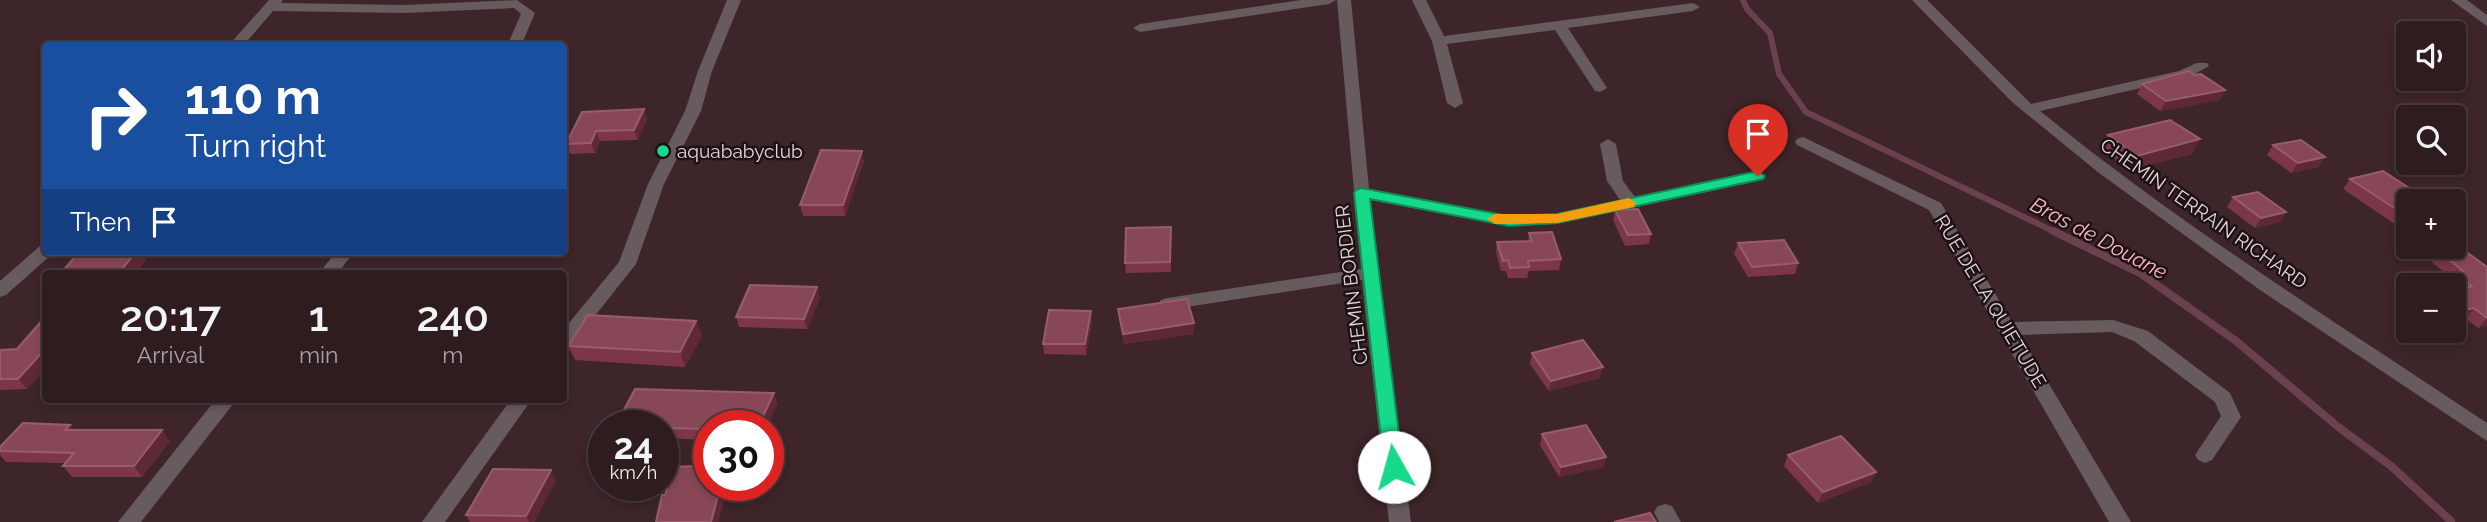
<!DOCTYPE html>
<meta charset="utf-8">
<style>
body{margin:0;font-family:Raleway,sans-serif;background:#362528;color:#f1f3f6;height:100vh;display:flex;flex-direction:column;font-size:26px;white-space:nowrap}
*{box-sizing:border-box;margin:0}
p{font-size:23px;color:#a7a1a4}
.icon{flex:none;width:38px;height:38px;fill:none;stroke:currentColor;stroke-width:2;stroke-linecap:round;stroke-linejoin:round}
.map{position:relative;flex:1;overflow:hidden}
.drawer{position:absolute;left:42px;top:270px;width:525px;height:133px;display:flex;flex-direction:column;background:#2e1c1f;border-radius:7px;box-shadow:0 4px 10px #0003,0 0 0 2px #493a3d}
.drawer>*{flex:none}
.hud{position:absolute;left:42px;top:42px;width:525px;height:214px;border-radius:7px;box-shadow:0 4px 10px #0003,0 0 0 2px #493a3d;background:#1a4fa0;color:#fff;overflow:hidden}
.fabs{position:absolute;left:2396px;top:21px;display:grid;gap:14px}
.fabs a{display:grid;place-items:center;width:70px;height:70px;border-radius:7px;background:#2e1c1f;box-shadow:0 4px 10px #0003,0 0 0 2px #493a3d;font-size:35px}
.speed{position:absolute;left:588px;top:410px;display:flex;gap:14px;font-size:35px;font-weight:700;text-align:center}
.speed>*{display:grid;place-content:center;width:91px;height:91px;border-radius:50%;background:#2e1c1f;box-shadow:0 4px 10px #0003,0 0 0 2px #493a3d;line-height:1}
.speed small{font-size:18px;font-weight:400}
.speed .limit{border:10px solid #d22;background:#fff;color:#111}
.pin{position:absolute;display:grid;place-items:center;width:60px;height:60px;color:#fff;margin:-72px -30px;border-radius:50% 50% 50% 0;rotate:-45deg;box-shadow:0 0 7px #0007}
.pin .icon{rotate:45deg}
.me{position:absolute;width:77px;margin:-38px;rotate:353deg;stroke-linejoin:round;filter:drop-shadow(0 0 5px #0008)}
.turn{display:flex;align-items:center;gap:24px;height:147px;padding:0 28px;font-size:32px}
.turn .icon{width:91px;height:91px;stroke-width:2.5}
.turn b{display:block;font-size:49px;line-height:60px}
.then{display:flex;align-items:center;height:66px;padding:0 28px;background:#0003;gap:14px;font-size:26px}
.eta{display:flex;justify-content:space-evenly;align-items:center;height:119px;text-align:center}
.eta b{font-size:42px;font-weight:600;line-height:49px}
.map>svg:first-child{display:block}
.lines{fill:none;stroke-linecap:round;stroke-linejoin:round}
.stream-far1{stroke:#6b414e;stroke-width:6}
.stream{stroke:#6b414e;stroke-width:8}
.minor{fill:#685b5d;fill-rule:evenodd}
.wall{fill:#7d3648}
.shaded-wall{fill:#5f2835}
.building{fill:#884757;stroke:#975d6b;stroke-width:2}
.route{fill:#16d989;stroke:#0e8d59;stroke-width:2}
.slow{fill:#f59e0b}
.poi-dot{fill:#16d989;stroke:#1c1214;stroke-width:2.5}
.labels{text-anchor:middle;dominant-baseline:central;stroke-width:5;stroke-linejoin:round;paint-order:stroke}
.poi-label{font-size:19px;fill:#e5d5d7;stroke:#1c1214;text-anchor:start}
.street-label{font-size:19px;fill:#e5d5d7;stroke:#1c1214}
.water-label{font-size:21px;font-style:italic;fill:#fab5c1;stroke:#1c1214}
</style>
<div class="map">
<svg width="2487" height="522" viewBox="0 0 2487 522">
<rect width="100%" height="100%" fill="#3d2529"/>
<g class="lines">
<path class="stream-far1" d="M1743,0L1747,9L1770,33L1779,74L1806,112L2057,233"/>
<path class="stream" d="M2053,231L2140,273L2236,341L2337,426L2391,466L2451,521"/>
<g class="minor">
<path d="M269,0H283L281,3L405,5L517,0L535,13L521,46H507L521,14L514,8L405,13L273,11L243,46H228Z"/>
<path d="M727,0H741L712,71L701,111L664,184L636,264L571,346L564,347V329L619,262L648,184L685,111L698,71Z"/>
<path d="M1301,0H1336L1329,4L1140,32L1133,28L1140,24Z"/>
<path d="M1337,0H1351L1369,189L1509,216L1557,214L1620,200L1607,181L1600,144L1608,139L1616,144L1623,181L1635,197L1758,171L1766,176L1758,181L1557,224L1509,226L1370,200L1411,522H1389L1362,280L1167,310L1161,308L1158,304L1161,300L1167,298L1361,269Z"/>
<path d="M1412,0H1426L1444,36L1693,3L1700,7L1693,11L1568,28L1607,88L1600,92L1595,91L1555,30L1447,44L1463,103L1455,108L1447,103L1432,41Z"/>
<path d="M1912,0H1927L2031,104L2179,71L2197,63H2207L2209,66L2189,77L2040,111C2181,226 2336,322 2487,423V441L2260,290L2099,173L2012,102Z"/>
<path d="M2451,0H2467L2487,15V26Z"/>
<path d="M1803,137L1941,203L2012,322L2113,320L2148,331L2230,393L2241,417L2212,460L2205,463L2198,460L2195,455L2221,416L2215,402L2134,341L2112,332L2020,335L2131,522H2109L1929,210L1797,145L1795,142L1797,139Z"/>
<path d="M46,244V252H53L52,254L6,295L0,297V281L40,246Z"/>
<path d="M336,252H354L338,273H319Z"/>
<path d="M216,399H237L141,522H118Z"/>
<path d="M511,399H532L445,522H422Z"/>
<path d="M1665,504L1672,506L1681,522H1659L1654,512L1658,506Z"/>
</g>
</g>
<g class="wall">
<path d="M2194,75L2220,100L2160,111L2137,94L2142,84Z"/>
<path d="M644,109L647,119L638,140L600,141L595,153L570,154L566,144Z"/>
<path d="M2108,135L2192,154L2130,170L2101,149Z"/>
<path d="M2273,145L2319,167L2291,173L2267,155Z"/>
<path d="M864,161L845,216H803L800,205Z"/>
<path d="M2350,179L2408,201V233L2343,189Z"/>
<path d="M2233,197L2286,212L2280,222L2255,228L2227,207Z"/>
<path d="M1615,210L1651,234L1649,244L1625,246L1613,220Z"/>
<path d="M1529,233L1561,259L1559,270L1529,271L1527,278H1508L1506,271H1501L1496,252L1497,242L1528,241Z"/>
<path d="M1171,237V272L1126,273L1125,263Z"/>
<path d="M1738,243L1798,263L1795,274L1748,277L1734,254Z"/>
<path d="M2429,247H2454L2487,267V326L2478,328L2466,319L2458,321L2454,318V290H2455L2454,289V285H2448L2445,283L2450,277L2427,258L2434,250Z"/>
<path d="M79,252H140L146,260L135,273H63L62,272Z"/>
<path d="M820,298L807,329L739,327L736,317Z"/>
<path d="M1118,309L1194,334L1124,344Z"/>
<path d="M46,316V368L27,389L0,390V350L17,349Z"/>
<path d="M696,321L702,336L685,367L575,360L568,346Z"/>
<path d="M1092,321L1086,355L1044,354L1043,344Z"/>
<path d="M1532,353L1600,378L1549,391L1530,364Z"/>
<path d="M774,393L777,404L768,425H709V485H728L718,522H656L665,495L695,466L708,440L663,438V425Z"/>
<path d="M74,430L170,441L142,477H72L63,466L65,463L6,462L0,455V447Z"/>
<path d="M1542,434L1606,457L1603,467L1559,477L1540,445Z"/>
<path d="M1788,455L1876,472L1871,482L1818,503L1784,466Z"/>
<path d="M556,480L534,522H470L466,515Z"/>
</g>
<g class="shaded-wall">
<path d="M2225,90L2220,100L2160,111L2166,101Z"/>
<path d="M644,109L647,119L638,140L634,130Z"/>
<path d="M596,131L600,141L595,153L591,143Z"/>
<path d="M2200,139L2192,154L2130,170L2137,156Z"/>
<path d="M862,151L864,161L845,216L843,205Z"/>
<path d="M2325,157L2319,167L2291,173L2298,163Z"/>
<path d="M2420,195L2416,201L2411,197Z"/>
<path d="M2286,212L2280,222L2255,228L2261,218Z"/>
<path d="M136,252H140L146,260L135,273H125L122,269Z"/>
<path d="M817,287L820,298L807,329L804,319Z"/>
<path d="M2474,308L2466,319L2458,321L2466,310Z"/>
<path d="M1091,311L1092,321L1086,355L1085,344Z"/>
<path d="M2487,318V326L2478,328Z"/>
<path d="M696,321L702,336L685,367L680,352Z"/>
<path d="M1194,323V334L1124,344L1123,334Z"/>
<path d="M46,348V368L27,389L18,379Z"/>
<path d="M1603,367L1600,378L1549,391L1551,381Z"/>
<path d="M774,393L777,404L768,425H759Z"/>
<path d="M70,425L79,436L65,430Z"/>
<path d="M162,430L170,441L142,477L134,466Z"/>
<path d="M1606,457L1603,467L1559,477L1561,467Z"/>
<path d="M551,470L556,480L534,522H529L526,516Z"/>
<path d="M1876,472L1871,482L1818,503L1823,492Z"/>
<path d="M721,485H728L718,522H711Z"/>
</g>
<g class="building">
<path d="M2189,71L2194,75L2201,74L2225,90L2166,101L2142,84Z"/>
<path d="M644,109L634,130L596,131L591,143L566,144L582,112Z"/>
<path d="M2170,120L2200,139L2137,156L2108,135Z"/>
<path d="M2301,140L2325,157L2298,163L2273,145Z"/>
<path d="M821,150L862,151L843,205H800Z"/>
<path d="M2383,171L2420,195L2411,197L2417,201H2408V217L2350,179Z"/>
<path d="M2258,192L2286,212L2261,218L2233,197Z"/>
<path d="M1638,209L1651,234L1628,235L1615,210Z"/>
<path d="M1171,227L1170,262L1125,263L1126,228Z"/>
<path d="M1552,232L1561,259L1528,261L1529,267L1510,268L1508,260L1503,261L1497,242L1532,241L1529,233Z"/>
<path d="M1784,240L1798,263L1752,267L1738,243Z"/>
<path d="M2454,243L2487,267V318L2474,308L2466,310L2454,301V290L2472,286L2453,273L2463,271L2435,248L2436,247H2454Z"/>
<path d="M79,252H136L122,269L62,272Z"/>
<path d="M750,285L817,287L804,319L736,317Z"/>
<path d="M1187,299L1194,323L1123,334L1118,309Z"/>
<path d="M1049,310L1091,311L1085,344H1043Z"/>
<path d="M588,315L696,321L680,352L568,346Z"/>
<path d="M46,316V348L18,379H0V350L17,349Z"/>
<path d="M1583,340L1603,367L1551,381L1532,353Z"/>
<path d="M635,389L774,393L759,425H709V429L663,428V425H616Z"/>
<path d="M23,423L70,425L65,430H162L134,466H63L74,453L0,451V447Z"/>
<path d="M1586,425L1606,457L1561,467L1542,434Z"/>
<path d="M1841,436L1876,472L1823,492L1788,455Z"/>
<path d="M709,437V485H721L711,522H656L662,495H665L674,467L695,466Z"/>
<path d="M493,469L551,470L526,516L466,515Z"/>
<path d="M1650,513L1656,522H1614Z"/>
</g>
<path class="route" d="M1758,171L1765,176L1763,179L1557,223L1509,226L1370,199L1403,467L1400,472L1394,474L1387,472L1384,467L1354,193L1356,190L1361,188L1509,216L1557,214Z"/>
<path class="slow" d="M1629,198L1636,203L1634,207L1557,223L1495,224L1487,219L1495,214H1557Z"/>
<circle class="poi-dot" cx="663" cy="151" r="7"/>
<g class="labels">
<g class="poi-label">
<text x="677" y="151">aquababyclub</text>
</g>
<g class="street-label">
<text transform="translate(2204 213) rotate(35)">CHEMIN TERRAIN RICHARD</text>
<text transform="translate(1351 285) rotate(-97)">CHEMIN BORDIER</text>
<text transform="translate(1991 301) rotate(59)">RUE DE LA QUIETUDE</text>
</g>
<g class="water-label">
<text transform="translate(2099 238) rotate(28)">Bras de Douane</text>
</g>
</g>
</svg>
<div class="fabs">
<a><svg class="icon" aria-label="sound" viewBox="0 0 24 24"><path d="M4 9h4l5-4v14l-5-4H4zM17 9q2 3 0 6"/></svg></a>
<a><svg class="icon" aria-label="search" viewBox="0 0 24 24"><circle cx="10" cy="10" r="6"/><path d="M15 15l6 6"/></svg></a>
<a>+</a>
<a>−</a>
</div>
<div class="speed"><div>24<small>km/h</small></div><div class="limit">30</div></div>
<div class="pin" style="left:1758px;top:176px;background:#d93025"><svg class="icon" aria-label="arrive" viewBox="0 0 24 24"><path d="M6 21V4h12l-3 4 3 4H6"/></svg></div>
<svg class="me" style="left:1394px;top:467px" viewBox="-20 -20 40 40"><circle r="19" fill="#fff"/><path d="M0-13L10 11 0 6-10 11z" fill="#16d989"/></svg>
<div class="hud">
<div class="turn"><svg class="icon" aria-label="right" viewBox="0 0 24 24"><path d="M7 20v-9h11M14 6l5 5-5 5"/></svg><div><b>110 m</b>Turn right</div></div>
<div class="then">Then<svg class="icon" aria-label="arrive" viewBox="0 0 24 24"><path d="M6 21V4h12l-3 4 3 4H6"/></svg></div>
</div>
<section class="drawer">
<div class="eta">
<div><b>20:17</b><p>Arrival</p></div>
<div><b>1</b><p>min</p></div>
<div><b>240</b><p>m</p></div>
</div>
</section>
</div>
